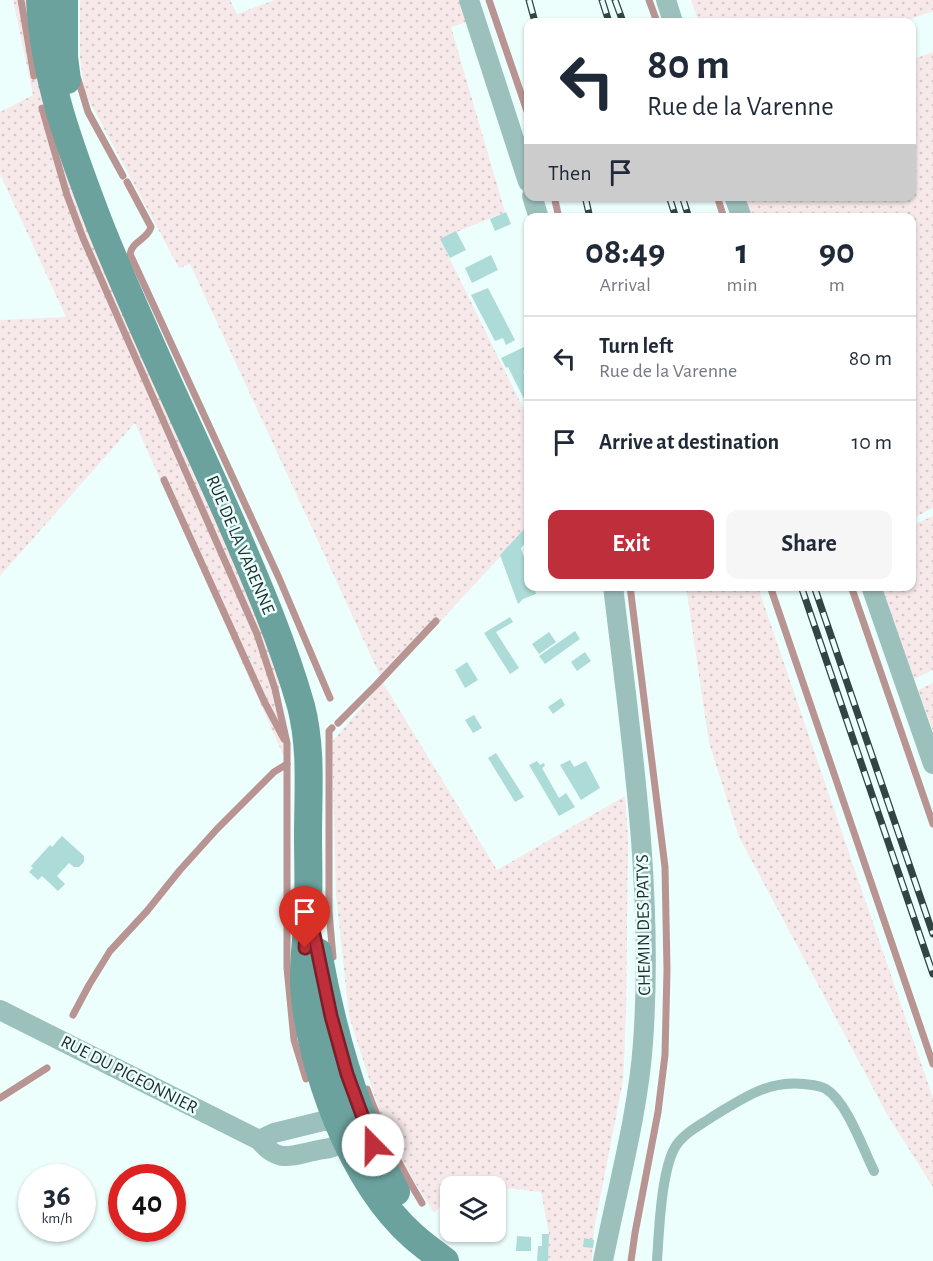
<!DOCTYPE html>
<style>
body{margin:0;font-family:"Alegreya Sans",sans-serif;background:#f6f6f7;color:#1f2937;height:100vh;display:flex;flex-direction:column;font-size:22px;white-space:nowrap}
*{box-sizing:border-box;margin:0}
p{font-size:20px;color:#747a83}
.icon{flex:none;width:33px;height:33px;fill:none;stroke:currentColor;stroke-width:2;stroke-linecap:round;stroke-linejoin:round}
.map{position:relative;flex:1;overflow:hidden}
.side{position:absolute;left:524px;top:213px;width:392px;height:378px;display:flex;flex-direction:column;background:#fff;border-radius:12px;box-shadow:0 2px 4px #0004}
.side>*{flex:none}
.hud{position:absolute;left:524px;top:18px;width:392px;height:183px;border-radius:12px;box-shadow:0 2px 4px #0004;background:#fff;color:#1f2937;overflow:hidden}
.fabs{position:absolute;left:440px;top:1176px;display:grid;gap:12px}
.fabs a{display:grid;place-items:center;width:66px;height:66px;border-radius:12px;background:#fff;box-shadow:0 2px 4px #0004;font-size:30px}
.speed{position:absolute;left:18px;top:1164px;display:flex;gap:12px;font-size:30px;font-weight:700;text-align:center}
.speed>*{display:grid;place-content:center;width:78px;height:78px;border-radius:50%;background:#fff;box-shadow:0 2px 4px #0004;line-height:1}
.speed small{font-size:15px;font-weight:400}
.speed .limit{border:9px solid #d22;background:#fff;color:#111}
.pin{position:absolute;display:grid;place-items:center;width:51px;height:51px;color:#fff;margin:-62px -26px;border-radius:50% 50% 50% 0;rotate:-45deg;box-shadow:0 0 6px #0007}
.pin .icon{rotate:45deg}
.me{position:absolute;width:66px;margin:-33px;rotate:338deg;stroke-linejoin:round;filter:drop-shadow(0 0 4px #0008)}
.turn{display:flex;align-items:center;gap:21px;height:126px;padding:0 24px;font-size:27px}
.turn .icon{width:78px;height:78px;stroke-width:2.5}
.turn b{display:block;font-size:42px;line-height:51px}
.then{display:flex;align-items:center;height:57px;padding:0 24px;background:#0003;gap:12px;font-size:22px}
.eta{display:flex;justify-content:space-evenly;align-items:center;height:102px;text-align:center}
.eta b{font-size:36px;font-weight:700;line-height:42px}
.button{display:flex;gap:12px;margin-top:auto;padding:12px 24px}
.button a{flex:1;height:69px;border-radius:12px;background:#be2e3b;color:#fff;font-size:24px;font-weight:700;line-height:69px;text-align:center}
.button a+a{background:#f6f6f7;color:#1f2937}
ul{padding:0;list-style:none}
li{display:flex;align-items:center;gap:18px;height:84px;padding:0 24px;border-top:2px solid #e0e1e3}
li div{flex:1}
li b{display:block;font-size:22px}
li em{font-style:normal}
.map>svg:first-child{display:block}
.grass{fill:url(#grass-dots)}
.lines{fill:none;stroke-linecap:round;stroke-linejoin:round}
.stream{stroke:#b89592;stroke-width:7}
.building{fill:#addbd7}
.lane{stroke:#9cc0bc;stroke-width:10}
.street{stroke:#9cc0bc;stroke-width:20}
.secondary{stroke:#6ca29e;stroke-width:28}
.rail-casing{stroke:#324443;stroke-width:7}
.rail{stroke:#ecfffd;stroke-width:4.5;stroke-dasharray:14;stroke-linecap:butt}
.route-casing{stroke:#7c1e26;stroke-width:15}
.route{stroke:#be2e3b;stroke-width:10}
.labels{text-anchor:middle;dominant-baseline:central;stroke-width:5;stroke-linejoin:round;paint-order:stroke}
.street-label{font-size:18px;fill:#1b2d2c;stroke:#ecfffd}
</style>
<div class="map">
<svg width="933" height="1261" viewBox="0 0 933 1261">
<defs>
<pattern id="grass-dots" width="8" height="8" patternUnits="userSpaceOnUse" patternTransform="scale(1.5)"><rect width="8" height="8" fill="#f7e9e9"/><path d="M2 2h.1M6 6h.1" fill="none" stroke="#d3c8c8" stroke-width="1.8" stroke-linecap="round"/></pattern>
</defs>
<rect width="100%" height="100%" fill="#ecfffd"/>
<g class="grass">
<path d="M13,0H28L153,380L193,473L236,565L277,660L285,759L135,423L0,576V320L66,317L0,174V112L33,95Z"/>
<path d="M80,0H230L237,14L275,0H469L476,19L451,27L505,212L440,239L528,418V527L383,683L497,870L625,796L628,837L626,1016L623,1081L594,1229L592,1261H548L549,1234L541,1192L461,1183L458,1186H450V1196L434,1213L389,1141L349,1016L336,895L332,742L383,682L190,264L179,268L85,93L80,59Z"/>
<path d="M691,0H933V11L903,22H699Z"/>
<path d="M933,52V508L911,519L910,218L751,217L744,197L910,196L911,60Z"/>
<path d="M933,516V670L914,679L880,587L910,586L911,526Z"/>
<path d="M686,587H758L933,1098V1187L888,1116L739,837L709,743Z"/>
<path d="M933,683V731L918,690Z"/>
</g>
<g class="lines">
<g class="stream">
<path d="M21,0L34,76"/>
<path d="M489,0L528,114"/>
<path d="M649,0L657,22"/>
<path d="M78,79L88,112L123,176"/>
<path d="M42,108L67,195L83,238L257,634L275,689L287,743V968L294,1040L306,1079"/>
<path d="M127,182L151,227C148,239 132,241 130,254L279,578L330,698"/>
<path d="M554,196L559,218"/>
<path d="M717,196L724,218"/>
<path d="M164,480L264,701L284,739"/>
<path d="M630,586L665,867L667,970L665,1055L658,1112L635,1233L631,1261"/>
<path d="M770,586L933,1064"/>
<path d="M851,586L933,824"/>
<path d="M338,723L376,685L436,621"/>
<path d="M332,728L329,731V912L333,957"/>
<path d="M73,1015L89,985L110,951L147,911L180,870L217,829L274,772L287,764"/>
<path d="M367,1089C381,1129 400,1167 422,1203"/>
<path d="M0,1098L47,1068"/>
</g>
</g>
<g class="building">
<path d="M506,212L511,224L495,231L490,219Z"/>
<path d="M456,231L466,250L450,258L440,239Z"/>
<path d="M491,255L498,270L472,283L465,268Z"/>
<path d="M488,288L515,340L506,345L503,338L495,341L471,295Z"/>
<path d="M528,345V370L523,372L525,376L528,374V407L508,367L506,368L501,358Z"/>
<path d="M528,525V540L521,548L528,570V586H534L536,594L523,599L518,604L500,555Z"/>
<path d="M510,617L513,622L496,632L519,668L510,674L484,633Z"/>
<path d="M575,631L580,639L545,664L539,656Z"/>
<path d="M549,632L556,642L539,654L532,644Z"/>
<path d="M585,652L591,661L577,671L571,662Z"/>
<path d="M467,662L478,680L465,688L455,670Z"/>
<path d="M561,698L565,705L553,714L548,707Z"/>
<path d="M474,715L482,728L473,733L465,720Z"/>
<path d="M496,753L524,797L515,802L488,758Z"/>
<path d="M570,760L574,767L586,761L600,788L581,800L560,765Z"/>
<path d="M537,761L540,765L544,763L545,766L542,768L559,798L566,793L575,807L559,816L529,765Z"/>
<path d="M62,836L84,856V862L79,867H74L69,863L57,876L65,884L58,891L42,876L38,880L29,872L33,868L31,866L50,845L52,847Z"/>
<path d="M542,1234H549L548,1261H537L538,1246H542Z"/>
<path d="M517,1236L531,1237V1251H516Z"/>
<path d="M584,1238L594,1240L593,1248L583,1247Z"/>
</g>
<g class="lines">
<path class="lane" d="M657,1261C659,1231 661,1175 674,1149C682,1134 699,1126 712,1117C742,1099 767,1080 804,1084C812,1085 819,1085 826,1089C847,1102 863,1149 874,1171"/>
<g class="street">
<path d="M469,0L528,182"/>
<path d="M666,0L673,22"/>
<path d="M532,196L539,218"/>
<path d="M734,196L742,218"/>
<path d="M871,586L933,764"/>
<path d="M0,1010L259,1140C278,1163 289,1156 314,1151C331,1147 337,1151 343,1132L330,1121H323L274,1133L259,1140"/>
<path d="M603,1261C617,1190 638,1114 643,1043C654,889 631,738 613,586"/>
</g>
<g class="secondary">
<path d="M40,0C44,79 71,150 99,223C139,324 187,422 231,522C257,582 283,643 301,706C312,749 308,792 308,835C308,858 309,880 308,903C308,931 303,957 304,985C309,1065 351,1181 413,1236C423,1245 434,1253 445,1261"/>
<path d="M64,0V57L67,80"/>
<path d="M318,952C333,1035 356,1117 396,1192"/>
</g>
<g class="rail-casing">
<g id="rail">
<path d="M529,0L535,22"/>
<path d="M602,0L609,22"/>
<path d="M615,0L623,22"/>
<path d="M585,196L590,218"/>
<path d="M669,196L676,218"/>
<path d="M682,196L689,218"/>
<path d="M801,586L933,974"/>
<path d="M814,586L933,934"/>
</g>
</g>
<use href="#rail" class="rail"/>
</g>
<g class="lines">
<g class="route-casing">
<path id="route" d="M305,948L308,906L331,1016L347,1074L373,1145"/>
</g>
<use href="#route" class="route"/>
</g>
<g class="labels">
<g class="street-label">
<text transform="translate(240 545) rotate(67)">RUE DE LA VARENNE</text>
<text transform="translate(644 925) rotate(-91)">CHEMIN DES PATYS</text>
<text transform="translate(129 1075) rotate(27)">RUE DU PIGEONNIER</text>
</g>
</g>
</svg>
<div class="fabs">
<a><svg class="icon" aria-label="layers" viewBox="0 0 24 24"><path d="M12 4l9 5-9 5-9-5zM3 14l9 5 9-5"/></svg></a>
</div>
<div class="speed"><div>36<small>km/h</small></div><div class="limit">40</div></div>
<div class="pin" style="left:305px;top:948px;background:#d93025"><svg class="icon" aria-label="arrive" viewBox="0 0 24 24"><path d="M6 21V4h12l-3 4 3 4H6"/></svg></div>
<svg class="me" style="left:373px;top:1145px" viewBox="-20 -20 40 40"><circle r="19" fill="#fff"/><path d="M0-13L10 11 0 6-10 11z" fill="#be2e3b"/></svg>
<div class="hud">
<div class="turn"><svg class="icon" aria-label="left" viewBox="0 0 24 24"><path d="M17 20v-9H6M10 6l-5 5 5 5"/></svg><div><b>80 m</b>Rue de la Varenne</div></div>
<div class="then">Then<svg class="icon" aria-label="arrive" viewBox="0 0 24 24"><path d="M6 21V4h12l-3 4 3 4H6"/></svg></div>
</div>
<section class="side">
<div class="eta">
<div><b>08:49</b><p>Arrival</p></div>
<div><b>1</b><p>min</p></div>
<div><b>90</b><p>m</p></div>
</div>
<ul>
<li><svg class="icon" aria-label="left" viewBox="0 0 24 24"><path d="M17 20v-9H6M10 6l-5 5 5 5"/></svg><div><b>Turn left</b><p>Rue de la Varenne</p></div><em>80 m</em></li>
<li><svg class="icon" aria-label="arrive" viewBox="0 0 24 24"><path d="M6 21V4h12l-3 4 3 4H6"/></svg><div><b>Arrive at destination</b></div><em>10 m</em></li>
</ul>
<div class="button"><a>Exit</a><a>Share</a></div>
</section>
</div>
